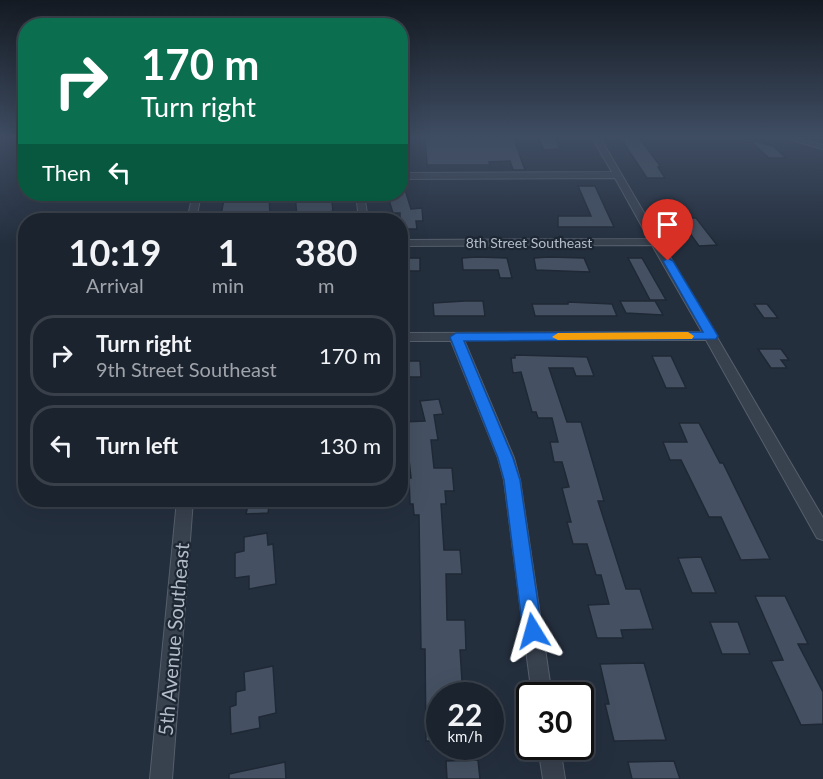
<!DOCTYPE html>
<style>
body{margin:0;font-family:Lato,sans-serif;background:#282f3a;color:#f1f3f6;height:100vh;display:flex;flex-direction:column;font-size:22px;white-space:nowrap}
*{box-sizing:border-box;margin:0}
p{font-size:20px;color:#a0a4aa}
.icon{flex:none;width:33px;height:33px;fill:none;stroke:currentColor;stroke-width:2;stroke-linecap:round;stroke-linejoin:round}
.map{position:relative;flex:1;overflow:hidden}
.side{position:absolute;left:18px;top:213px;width:390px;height:294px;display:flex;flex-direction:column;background:#1b232e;border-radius:24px;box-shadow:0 6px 24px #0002,0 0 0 2px #39404a}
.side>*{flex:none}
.hud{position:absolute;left:18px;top:18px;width:390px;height:183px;border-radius:24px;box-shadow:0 6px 24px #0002,0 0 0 2px #39404a;background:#0b6e4f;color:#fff;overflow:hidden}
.speed{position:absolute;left:426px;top:682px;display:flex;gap:12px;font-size:30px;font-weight:700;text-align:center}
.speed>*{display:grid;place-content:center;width:78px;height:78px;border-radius:50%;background:#1b232e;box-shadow:0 6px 24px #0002,0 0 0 2px #39404a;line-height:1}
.speed small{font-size:15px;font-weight:400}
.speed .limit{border:3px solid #111;border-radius:9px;background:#fff;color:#111}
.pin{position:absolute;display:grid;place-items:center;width:51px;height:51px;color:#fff;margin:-62px -26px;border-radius:50% 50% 50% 0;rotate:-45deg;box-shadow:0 0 6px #0007}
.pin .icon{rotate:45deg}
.me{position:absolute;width:66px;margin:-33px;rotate:352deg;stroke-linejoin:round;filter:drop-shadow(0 0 4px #0008)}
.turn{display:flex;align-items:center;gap:21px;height:126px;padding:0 24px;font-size:27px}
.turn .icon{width:78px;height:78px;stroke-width:2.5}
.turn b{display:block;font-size:42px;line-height:51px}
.then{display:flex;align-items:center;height:57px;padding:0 24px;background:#0003;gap:12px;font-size:22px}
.eta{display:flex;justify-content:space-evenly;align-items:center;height:102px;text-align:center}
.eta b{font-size:36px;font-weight:700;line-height:42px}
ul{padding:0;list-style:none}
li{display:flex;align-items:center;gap:18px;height:81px;margin:0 12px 9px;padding:0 12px;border:3px solid #39404a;border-radius:24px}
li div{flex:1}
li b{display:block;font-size:22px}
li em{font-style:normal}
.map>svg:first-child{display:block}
.building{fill:#455162;stroke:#1f2835;stroke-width:1.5}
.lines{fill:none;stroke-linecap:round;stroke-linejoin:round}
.minor-casing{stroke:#565f6c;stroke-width:2}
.minor{fill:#38414e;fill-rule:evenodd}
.route{fill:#1a73e8;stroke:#114b97;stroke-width:1.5}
.slow{fill:#f59e0b}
.labels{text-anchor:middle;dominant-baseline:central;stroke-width:4.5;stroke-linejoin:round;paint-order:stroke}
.far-street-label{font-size:14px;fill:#b4bcc9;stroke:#1d2633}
.near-street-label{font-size:20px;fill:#b4bcc9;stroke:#1d2633}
</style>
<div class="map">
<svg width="823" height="779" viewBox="0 0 823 779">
<rect width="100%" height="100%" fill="#242f3e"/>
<g class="building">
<path d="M425,136H509L510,139H514L525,170H513L510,161L489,162L490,165H427Z"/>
<path d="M538,136H554L560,149L544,150Z"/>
<path d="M619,136H638L661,167H658L665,178H647Z"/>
<path d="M748,139L773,146L786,158H769Z"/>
<path d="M403,183L411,209L422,208L423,221H416L417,229H400V213H393L387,194H400V184Z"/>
<path d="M578,186H595L614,227H558V216H591Z"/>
<path d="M225,194H269L270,217L220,220Z"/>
<path d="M295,194H331L333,211L329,212V220H304V217H297Z"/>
<path d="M679,218H696L717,245L699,246Z"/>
<path d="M477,257L507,258L512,278H500L498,270H463L462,258Z"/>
<path d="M549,257L584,258L590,272L536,270L534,258Z"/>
<rect x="407" y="258" width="13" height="13"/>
<path d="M628,258H642L666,300H650Z"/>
<path d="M465,301H483L485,316H434L433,303Z"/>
<path d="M620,301H655L663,315L626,313Z"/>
<path d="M568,302L612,304L617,316H535L532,304H568Z"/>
<path d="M754,304H767L778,318H764Z"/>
<path d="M758,349H781L789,360H781L787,368H771Z"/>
<path d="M515,355L587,357L594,376H576L573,368H549L567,422H581L604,501H598L626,589H640L653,629L621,630L623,638H597L588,605L609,604L601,575H596L587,544H573L567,522H571L562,488L569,487L562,462H554L550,442H558L552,418H538L536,412H532L521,372L513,373L511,358H515Z"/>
<path d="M652,356H671L686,388H666Z"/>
<path d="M400,361H420L421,377H400Z"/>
<path d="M439,399L443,414L434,415L438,440H431L434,468H452L454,491H445L446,504H441L444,550H460L462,574H446L447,620H465L466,650H460L463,696H440V741H426L425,649H421L419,515H414L413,504H410L409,478H411L408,450L400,451V430H403L402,422L425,421L420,401Z"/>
<path d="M679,423H699L720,463H723L770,559L741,560L721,517H709L681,460H670L663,442H687Z"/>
<path d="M249,500H270L268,513L246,514Z"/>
<path d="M267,533L268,545L273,544L276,584L249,589V576L235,578V553L244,551V537Z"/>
<path d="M701,557L716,593H692L678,558Z"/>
<path d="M755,596H785L808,644H798L823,692V724L801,725L771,661L783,660Z"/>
<path d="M710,622H738L750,654H722Z"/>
<path d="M644,663L666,740L614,741L605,704H609L600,664Z"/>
<path d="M273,666L276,713L259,717L260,728L231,734L230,707L236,705V692L245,690L244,672Z"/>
<path d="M478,760L480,779H447L446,761Z"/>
<path d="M674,761L680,779H632L628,762Z"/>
<path d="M285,762L286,779H229V774Z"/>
</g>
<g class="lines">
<g class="minor-casing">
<g id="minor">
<path d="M591,136H599L823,518V540L817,538L706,340H464L514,458L520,480L552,696H532L504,480L498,458L451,341H400V333L702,332L652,245L400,246V240L649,239L615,178L400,179V173L612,172Z"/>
<path d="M778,136H789L823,145V149Z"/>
<path d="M193,194H201L196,220H187Z"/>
<path d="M356,194H364L368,220H359Z"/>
<path d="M177,500H193L172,779H150Z"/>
<path d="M538,747H560L565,779H543Z"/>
</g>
</g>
<use href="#minor" class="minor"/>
</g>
<linearGradient id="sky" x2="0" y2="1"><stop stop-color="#141a22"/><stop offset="0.56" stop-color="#3f4d63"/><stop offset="1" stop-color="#3f4d63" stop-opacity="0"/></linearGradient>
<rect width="823" height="245" fill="url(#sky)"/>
<path class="route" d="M668,258L673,261L718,336L716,339L464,341L513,458L520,480L542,631L540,638L533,640L526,638L523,631L504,480L498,458L450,337L456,333L703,332L663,261Z"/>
<path class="slow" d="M688,332L694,336L692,339L558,340L552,337L558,333Z"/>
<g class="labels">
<g class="far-street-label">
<text x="529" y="242">8th Street Southeast</text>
</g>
<g class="near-street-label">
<text transform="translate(173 639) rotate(-85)">5th Avenue Southeast</text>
</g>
</g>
</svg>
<div class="speed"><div>22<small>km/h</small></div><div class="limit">30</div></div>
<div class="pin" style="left:668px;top:261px;background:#d93025"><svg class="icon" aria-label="arrive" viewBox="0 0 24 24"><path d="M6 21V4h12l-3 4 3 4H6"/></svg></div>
<svg class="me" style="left:533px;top:631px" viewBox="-20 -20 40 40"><path d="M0-17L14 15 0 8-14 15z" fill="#1a73e8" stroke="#fff" stroke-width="4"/></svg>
<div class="hud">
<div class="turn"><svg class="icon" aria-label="right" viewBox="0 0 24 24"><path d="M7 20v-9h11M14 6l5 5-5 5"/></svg><div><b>170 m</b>Turn right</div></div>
<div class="then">Then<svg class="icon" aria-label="left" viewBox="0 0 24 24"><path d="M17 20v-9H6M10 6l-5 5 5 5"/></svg></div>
</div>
<section class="side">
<div class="eta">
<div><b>10:19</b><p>Arrival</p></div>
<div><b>1</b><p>min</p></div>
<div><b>380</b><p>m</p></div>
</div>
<ul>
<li><svg class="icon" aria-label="right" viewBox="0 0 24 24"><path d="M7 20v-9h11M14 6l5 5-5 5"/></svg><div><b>Turn right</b><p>9th Street Southeast</p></div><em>170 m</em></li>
<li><svg class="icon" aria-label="left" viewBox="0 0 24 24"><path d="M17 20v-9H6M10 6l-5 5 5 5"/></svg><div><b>Turn left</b></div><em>130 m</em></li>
</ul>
</section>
</div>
